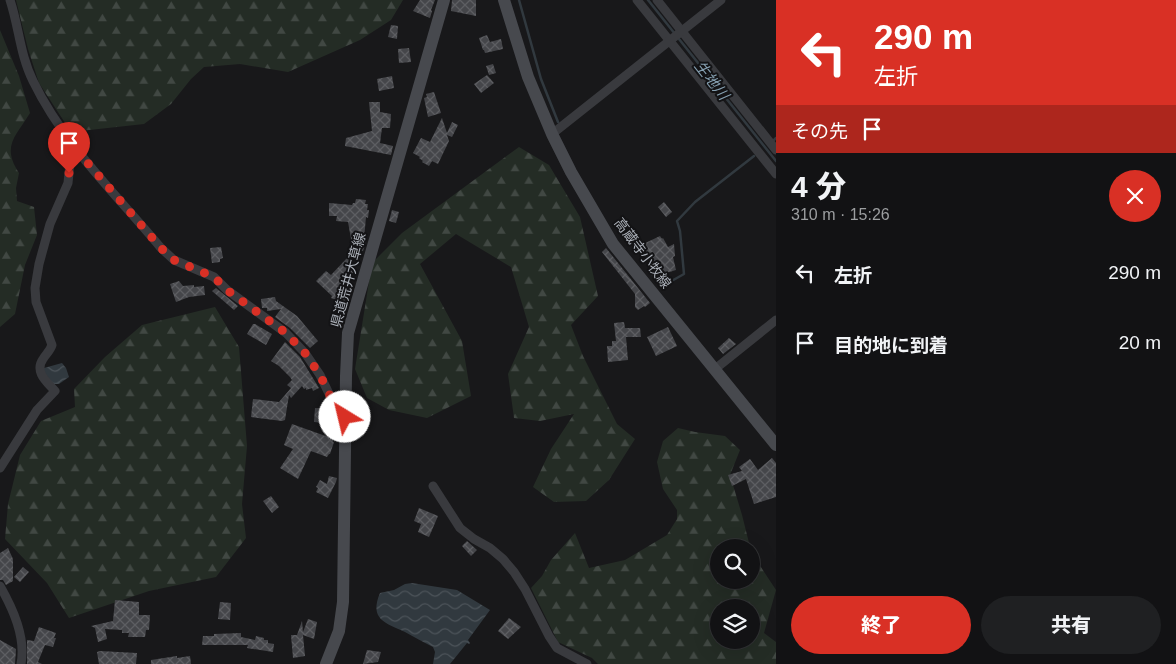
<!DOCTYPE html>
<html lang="ja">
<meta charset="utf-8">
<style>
body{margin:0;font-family:Helvetica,"Noto Sans JP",sans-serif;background:#1f2022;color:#f1f3f6;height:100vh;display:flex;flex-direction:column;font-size:19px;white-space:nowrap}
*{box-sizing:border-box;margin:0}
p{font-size:16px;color:#9c9ea0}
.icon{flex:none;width:28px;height:28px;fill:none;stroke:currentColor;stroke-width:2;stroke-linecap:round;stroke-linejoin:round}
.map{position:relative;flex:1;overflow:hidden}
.side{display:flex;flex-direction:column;background:#121214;width:400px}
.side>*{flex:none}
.banner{background:#d93025;color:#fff;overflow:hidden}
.tools{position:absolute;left:710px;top:539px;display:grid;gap:10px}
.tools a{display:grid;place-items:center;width:50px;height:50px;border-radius:50%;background:#121214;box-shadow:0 5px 20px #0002,0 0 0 1px #313234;font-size:25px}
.pin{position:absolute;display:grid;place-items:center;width:42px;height:42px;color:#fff;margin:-51px -21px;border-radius:50% 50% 50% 0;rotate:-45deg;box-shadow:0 0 5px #0007}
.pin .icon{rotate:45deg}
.me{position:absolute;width:55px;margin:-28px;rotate:324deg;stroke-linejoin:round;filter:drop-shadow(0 0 4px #0008)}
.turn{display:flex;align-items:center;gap:18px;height:105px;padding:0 15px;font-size:22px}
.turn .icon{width:65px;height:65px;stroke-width:2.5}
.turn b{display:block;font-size:35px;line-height:42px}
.then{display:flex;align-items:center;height:48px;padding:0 15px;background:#0003;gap:10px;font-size:19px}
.round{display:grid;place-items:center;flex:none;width:52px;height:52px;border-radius:26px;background:#1f2022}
.head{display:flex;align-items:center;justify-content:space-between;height:85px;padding:0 15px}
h1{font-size:30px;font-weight:800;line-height:38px}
.action{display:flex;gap:10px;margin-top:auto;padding:10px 15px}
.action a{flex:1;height:58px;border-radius:30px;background:#d93025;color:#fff;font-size:20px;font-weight:800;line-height:58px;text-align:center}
.action a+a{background:#1f2022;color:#f1f3f6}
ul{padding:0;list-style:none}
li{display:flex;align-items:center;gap:15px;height:70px;padding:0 15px}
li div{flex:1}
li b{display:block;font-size:19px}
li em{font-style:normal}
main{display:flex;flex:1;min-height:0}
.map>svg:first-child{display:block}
.forest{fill:url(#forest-firs);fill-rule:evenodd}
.water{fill:url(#water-waves)}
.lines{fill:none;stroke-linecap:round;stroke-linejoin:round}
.stream{stroke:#31393f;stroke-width:2.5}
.building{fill:url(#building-cross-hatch)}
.minor{stroke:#393a3e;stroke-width:9}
.secondary{stroke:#47494e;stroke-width:12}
.route{stroke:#d93025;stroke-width:9;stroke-dasharray:0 16.2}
.labels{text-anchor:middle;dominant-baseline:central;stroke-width:4;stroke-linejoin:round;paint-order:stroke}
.street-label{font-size:14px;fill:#abb0b8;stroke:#131315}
.water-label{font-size:15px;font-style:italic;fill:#859fb0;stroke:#131315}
</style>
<main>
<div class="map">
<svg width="776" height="664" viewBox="0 0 776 664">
<defs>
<pattern id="forest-firs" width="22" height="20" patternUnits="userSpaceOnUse" patternTransform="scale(1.25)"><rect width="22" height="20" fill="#242c25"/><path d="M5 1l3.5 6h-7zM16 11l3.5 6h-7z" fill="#414843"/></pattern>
<pattern id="water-waves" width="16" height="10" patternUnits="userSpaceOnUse" patternTransform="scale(1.25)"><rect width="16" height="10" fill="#31393f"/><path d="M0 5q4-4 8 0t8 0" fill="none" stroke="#4c5359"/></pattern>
<pattern id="building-cross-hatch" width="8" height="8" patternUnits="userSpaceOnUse" patternTransform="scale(1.25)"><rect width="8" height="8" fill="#45464a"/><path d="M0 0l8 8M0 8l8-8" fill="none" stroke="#5d5e62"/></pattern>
</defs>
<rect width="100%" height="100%" fill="#18181a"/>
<g class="forest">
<path d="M16,0H403L391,20L360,40L288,72L240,64L204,67L191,79L171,104L144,124L71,132L39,83L28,49Z"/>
<path d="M0,30L19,76L30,113C16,136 1,146 19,173L16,188L17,201L34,207L37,235L25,265L15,314L0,327Z"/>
<path d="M519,147L549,165L580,217L598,296L571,325L583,356L617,424L635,439L609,480L586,501L554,502L533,487L551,449L574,414L540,421L514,418L508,374L529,327L511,267L456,234L420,264L462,341L471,396L427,418L389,410L367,398L355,369L372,263L402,233Z"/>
<path d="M215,307L239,347L247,446L242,504L246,538L216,577L149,591L69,618L47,583L5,539L8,504L20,455L41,421L75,407L74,389L105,357L142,325Z"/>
<path d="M678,428L695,432L725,436L740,450L730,475L742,515L750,547L719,548V580H751V552L776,590L764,633L776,642V664H598L592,658L558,642L531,588L542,576L551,560L575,533L589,568L625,560L667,535L677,519V510L663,489L657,462L663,441ZM719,608H751V640H719Z"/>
</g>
<g class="water">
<path d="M62,363L66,368L69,377L59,384H53L44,372V368Z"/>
<path d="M412,583L457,590L490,610L468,640L470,643L469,644L467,643L450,664H433L435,652L433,647C423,642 414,637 405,632C385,623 369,619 380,593L394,590L405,584Z"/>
</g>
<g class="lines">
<g class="stream">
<path d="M519,0L541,79L558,122"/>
<path d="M648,0L776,161"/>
<path d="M774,140L776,138"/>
<path d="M668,283L684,274L680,231L677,221L695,202L754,156"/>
</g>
</g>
<g class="building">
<path d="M420,0H435L431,10L432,11L430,18L413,11Z"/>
<path d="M452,0H476V16L451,11Z"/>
<path d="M391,25L398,26L397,39L388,37Z"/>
<path d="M487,35L490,42L501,39L503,49L485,53L484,50H483L479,38Z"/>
<path d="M409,48L411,62L399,63L398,49Z"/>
<path d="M493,64L496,73L489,75L486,66Z"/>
<path d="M487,75L494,83L481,93L474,84Z"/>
<path d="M392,76L394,88L379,91L377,79Z"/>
<path d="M434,92L441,113L428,117L424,98L427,97L426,94Z"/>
<path d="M369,102H380V112L391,114L390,128H382L380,143L393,146L391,155L345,146L346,138L372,131Z"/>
<path d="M442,118L447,133L452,122L458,125L452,137L447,135L449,141L438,164L432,161L429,166L422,162L423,161L419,158L420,157L413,153L421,138L430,142Z"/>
<path d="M356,199L366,200L365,204H368L367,210H369L368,218L366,217L364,239H367L363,251H361V253L353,250L348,222L336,221L337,216H329V203L352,205L353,203H355Z"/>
<path d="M664,202L672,212L666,217L658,207Z"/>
<path d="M392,210L399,212L396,223L389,221Z"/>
<path d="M660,236L662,239L663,238L668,247L674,244L675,256L673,257L676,270L653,277L648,271L655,270L639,246Z"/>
<path d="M221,247L223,258L220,259V262L212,263L210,248Z"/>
<path d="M606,248L650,303L645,307L644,306L638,310L635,307V294L602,252Z"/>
<path d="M347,258L354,264L350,269L354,272L343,285L348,287L347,289L349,290L344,303L331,298L332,296L316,281L326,271L331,275Z"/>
<path d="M179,281L183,286L194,285V287L204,286L205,295L189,297L176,302L170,284Z"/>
<path d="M216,288L238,306L234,310L212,291Z"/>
<path d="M275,297L276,301L297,316L318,341L310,348L290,328L275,317L281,309L267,311V308H262L261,299Z"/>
<path d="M624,322L625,328H640L641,337H626L628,360L608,362L607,346H612V341H616L614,323Z"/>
<path d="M253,324H255L272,334L266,345L247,334Z"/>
<path d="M668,327L677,346L656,356L647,337Z"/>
<path d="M729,338L736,344L723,354L718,348Z"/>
<path d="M285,342L300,357L319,388L313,391L312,388L306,390V388L304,389L302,386L291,398L289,395L285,420L282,421L251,417L253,399L279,402L291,388L287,385L292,380L290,377L279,366L271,361Z"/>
<path d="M315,408L327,409L326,423L314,422Z"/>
<path d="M292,424L334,439L333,442H334L330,454H329L327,457L311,451L298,479L280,468L293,449L284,445Z"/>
<path d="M772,458L776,463V497L754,504L746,479L732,486L728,475L742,471L739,467L750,459L758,470Z"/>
<path d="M329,476L337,478L336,482L328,498L316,492L318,488L316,487L320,480L327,484Z"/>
<path d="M271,496L279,507L272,513L263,501Z"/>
<path d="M419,508L438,516L429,537L418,532L421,524L414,521Z"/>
<path d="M467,541L477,550L471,556L462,546Z"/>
<path d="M8,548L13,559V581L6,585L3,580H0V553Z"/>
<path d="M23,567L29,572L20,582L14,577Z"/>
<path d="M115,600L139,602V615H150L149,630H146L145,637H128L129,633H122V630L105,629L107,639L98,642L95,628L91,626L113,621Z"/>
<path d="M220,602L231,603L230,620L218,619Z"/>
<path d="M509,618L521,627L508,639L498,631Z"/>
<path d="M308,619L317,622L314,639L303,635L305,656L293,658L291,635H297L302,621L303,632Z"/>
<path d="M39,627L56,633L54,638H56L53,647L45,645L38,662L42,664H27V640L34,641Z"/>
<path d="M241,633V637L255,640L256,636L264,638V640H268V643L274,644L273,652L247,648L248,645H202L203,636H214V634Z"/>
<path d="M0,640L16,649L15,664H0Z"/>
<path d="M367,650L381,652L378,662L363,664Z"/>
<path d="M100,651L137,653L136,664H99L97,652Z"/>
<path d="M177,656V658L190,656L191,664H151V660Z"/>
</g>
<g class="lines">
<g class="minor">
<path d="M10,0C19,27 20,55 33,81C64,145 116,194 161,248L174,260L214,277L227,290L286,333L305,353L320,375L335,406L345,417"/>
<path d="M637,0L776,174"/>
<path d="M657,0L776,150"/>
<path d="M552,134L721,0"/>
<path d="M715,369L776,320"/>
<path d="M0,468L37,410L55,391C47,382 34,372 43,359C46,354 50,351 52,345L36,302L35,288L39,264L50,224L68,183L70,163L74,147"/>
<path d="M433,486L460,528L474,539L490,548L503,559L514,572L525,589L549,636L557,648L587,664"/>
<path d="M0,586C13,609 26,637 21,664"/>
</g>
<g class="secondary">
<path d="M504,0L528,77L552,134L571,172L613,244L776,445"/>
<path d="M326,664L339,631L343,602L346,376L348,333L444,0"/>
</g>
</g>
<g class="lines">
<path class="route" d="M69,173L70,163L74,147L161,248L174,260L214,277L227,290L286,333L305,353L320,375L335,406L345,417"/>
</g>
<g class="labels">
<g class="street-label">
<text transform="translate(643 253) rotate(53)">高蔵寺小牧線</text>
<text transform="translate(348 280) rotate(-75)">県道荒井大草線</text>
</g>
<g class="water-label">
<text transform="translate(712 80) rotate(52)">生地川</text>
</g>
</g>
</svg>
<div class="tools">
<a><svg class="icon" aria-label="search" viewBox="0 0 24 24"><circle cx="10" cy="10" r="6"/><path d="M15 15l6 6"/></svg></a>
<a><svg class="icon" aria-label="layers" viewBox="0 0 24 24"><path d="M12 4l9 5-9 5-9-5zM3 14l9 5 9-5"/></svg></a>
</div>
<div class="pin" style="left:69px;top:173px;background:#d93025"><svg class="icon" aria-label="arrive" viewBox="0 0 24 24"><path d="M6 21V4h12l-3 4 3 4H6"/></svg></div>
<svg class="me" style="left:345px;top:417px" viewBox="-20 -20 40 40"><circle r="19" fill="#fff"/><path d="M0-13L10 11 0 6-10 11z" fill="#d93025"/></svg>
</div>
<section class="side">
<div class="banner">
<div class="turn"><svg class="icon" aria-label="left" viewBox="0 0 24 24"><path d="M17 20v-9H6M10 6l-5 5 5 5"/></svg><div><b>290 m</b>左折</div></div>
<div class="then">その先<svg class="icon" aria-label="arrive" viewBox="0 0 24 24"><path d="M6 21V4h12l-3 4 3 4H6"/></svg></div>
</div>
<div class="head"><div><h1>4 分</h1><p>310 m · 15:26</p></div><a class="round" style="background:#d93025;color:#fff"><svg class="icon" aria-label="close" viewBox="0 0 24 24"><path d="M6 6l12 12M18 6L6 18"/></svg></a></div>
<ul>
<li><svg class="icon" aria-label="left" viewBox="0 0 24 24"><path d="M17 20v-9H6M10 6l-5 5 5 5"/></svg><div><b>左折</b></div><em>290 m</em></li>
<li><svg class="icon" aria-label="arrive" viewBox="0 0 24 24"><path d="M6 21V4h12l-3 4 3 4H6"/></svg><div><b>目的地に到着</b></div><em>20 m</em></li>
</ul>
<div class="action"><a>終了</a><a>共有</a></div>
</section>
</main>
